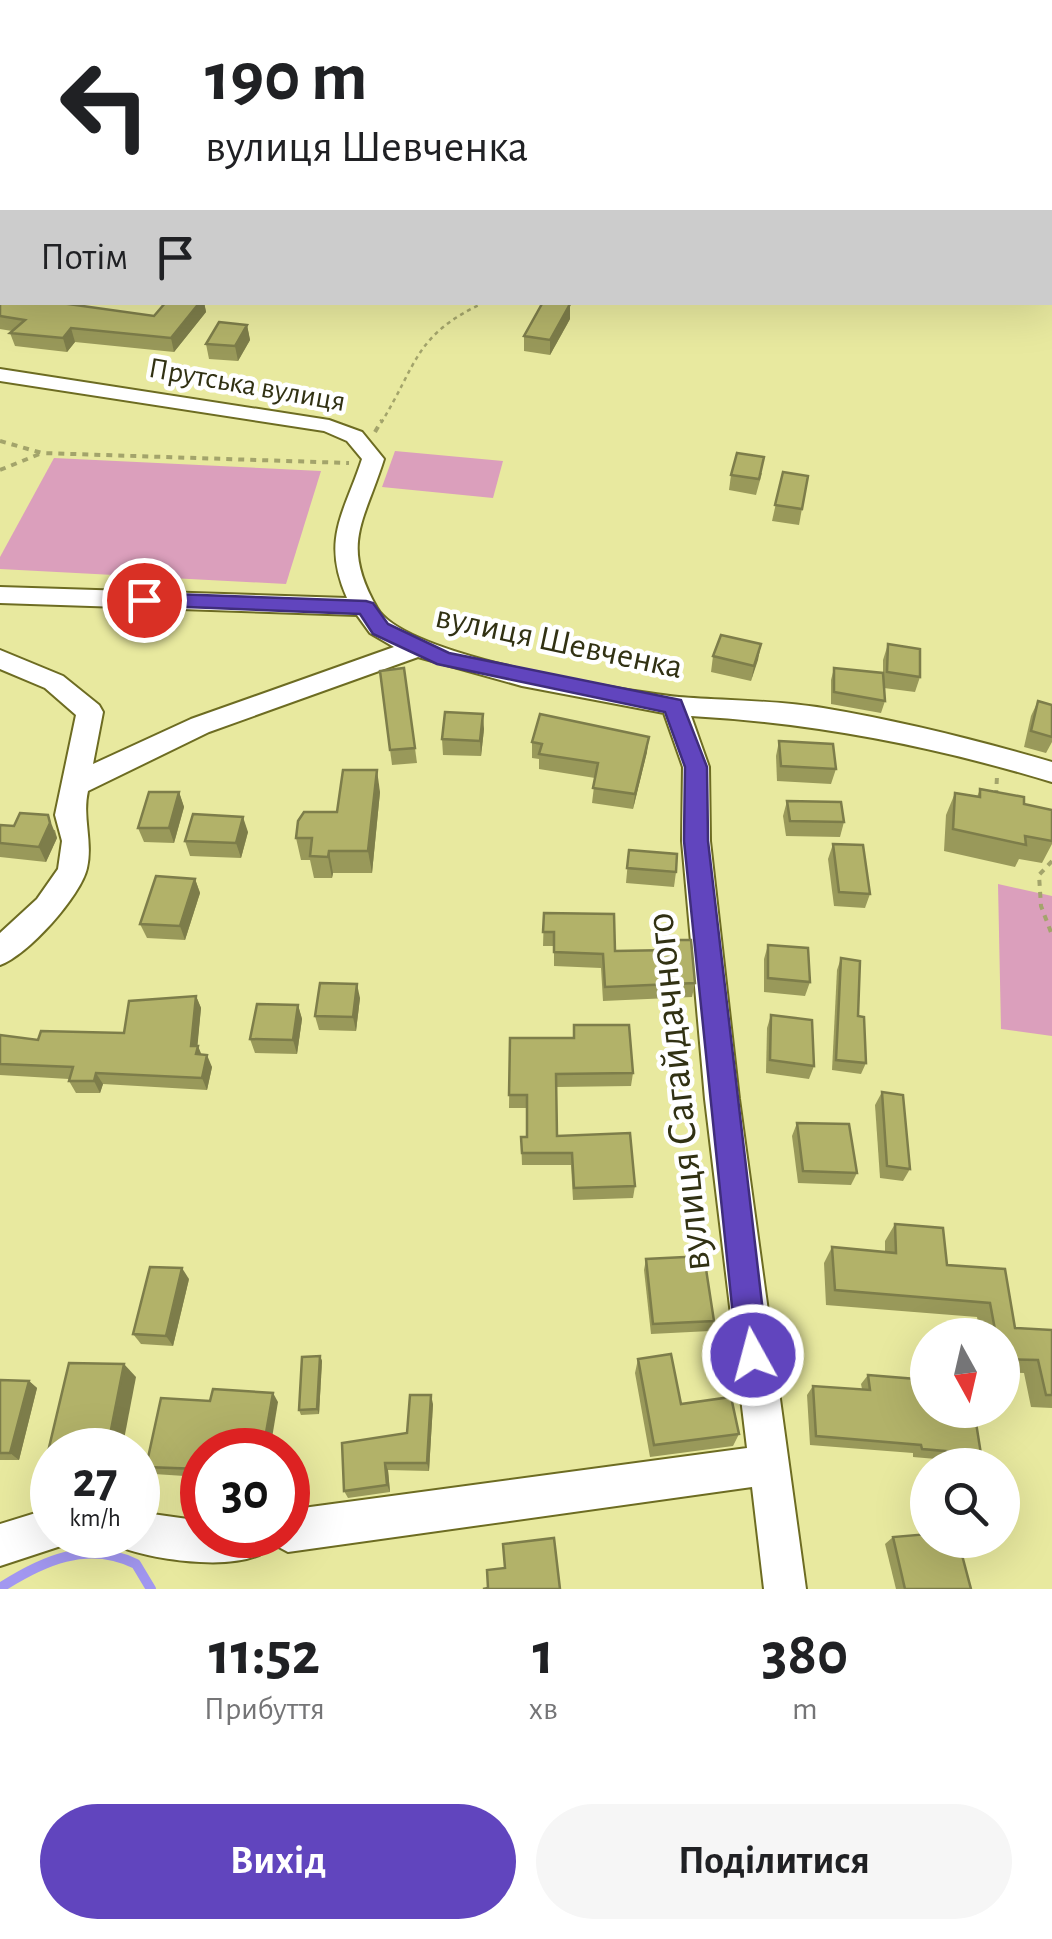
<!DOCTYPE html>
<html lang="uk">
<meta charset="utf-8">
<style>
body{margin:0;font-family:"Alegreya Sans",sans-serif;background:#f6f6f6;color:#202124;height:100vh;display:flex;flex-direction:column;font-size:38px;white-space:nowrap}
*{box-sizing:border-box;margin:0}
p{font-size:32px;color:#757577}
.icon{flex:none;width:55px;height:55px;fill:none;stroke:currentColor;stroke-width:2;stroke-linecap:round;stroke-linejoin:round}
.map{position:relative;height:1589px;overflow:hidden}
.details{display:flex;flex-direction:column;background:#fff;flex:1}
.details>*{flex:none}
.hud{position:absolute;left:0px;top:0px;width:1052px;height:305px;box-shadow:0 10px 40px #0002;background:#fff;color:#202124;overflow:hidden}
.needle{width:65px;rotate:172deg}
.controls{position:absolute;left:910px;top:1318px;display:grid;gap:20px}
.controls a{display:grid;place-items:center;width:110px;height:110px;border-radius:50%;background:#fff;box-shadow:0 10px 40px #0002;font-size:50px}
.speed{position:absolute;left:30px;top:1428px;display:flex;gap:20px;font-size:50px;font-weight:700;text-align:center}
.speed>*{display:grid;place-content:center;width:130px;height:130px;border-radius:50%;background:#fff;box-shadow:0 10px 40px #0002;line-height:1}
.speed small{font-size:25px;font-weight:400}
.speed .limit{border:15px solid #d22;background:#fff;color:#111}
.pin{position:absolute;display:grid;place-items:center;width:85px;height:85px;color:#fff;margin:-42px;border:5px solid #fff;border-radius:50%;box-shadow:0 2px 10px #0007}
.me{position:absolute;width:110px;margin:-55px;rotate:353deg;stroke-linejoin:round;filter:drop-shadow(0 0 8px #0008)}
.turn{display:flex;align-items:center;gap:35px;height:210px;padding:0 40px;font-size:45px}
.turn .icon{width:130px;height:130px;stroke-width:2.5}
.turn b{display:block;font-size:70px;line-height:85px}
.then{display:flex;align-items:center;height:95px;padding:0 40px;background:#0003;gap:20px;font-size:38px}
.eta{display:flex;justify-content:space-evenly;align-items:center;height:170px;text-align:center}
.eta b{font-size:60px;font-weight:600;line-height:70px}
.primary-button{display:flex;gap:20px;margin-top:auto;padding:20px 40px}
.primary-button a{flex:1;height:115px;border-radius:60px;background:#6145be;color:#fff;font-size:40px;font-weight:600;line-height:115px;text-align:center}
.primary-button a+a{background:#f6f6f6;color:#202124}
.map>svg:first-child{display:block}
.green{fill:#db9fbc}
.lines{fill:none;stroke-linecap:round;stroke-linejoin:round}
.stream{stroke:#a297f0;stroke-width:10}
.river{fill:#a297f0;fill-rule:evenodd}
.minor-casing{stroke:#6d6c22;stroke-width:4}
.path-far1{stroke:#a3a46b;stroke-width:2.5;stroke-dasharray:4 4;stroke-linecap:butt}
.path{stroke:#a3a46b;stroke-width:4;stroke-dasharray:6 6;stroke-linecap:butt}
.minor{fill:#fff;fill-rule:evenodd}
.wall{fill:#99995a}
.shaded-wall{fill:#7d7d4a}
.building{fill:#b2b269;stroke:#7d7d4a;stroke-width:2.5}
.route{fill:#6145be;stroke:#3f2d7c;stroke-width:2.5}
.labels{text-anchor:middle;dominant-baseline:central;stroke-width:9;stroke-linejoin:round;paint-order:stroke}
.far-street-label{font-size:30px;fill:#313113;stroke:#fff}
.street-label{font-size:35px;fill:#313113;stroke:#fff}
.near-street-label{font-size:42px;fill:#313113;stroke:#fff}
</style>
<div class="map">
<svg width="1052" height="1589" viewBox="0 0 1052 1589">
<rect width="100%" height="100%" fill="#e8e99f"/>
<g class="green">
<path d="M395,451L503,461L493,498L382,487Z"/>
<path d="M54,458L321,471L286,584L0,569V557Z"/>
<path d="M998,884L1052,896V1036L1001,1029Z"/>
</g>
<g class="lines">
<path class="stream" d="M0,1588C42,1561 87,1540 136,1564L151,1589"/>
<g class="river">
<path d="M877,0H903L905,2H879Z"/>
<rect x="1050" y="40" width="2" height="13"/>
</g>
<g class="minor-casing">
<g id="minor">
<path d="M0,369L329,420L362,432L384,459C364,523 340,543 377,608C404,656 622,691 679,697C727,701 775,700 823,708C900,721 977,740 1052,762V782C933,746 815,723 691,716L709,767L710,841L739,1099L806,1589H764L752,1487L288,1552L273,1544C251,1575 154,1560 123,1548L118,1535H138V1512L202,1521V1535H288V1510L747,1448L705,1099L682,841L683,767L664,713L522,686L418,657L209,732L88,791C82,818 93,841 87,868C81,896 27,956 0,965V933L37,899L58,869L62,841L55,815L76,715L45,688L0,669V650L63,676L99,705L103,712L93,764L191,719L394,647L370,633L357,615L0,603V587L347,598C321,539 344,514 362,459L347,441L324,431L0,381Z"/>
<path d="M52,1508V1535H70L67,1544L0,1566V1524Z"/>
</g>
</g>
<g class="path-far1">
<path d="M37,0L46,2"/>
<path d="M815,0L823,2"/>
<path d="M381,423C418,363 414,335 485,302"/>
</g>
<g class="path">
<path d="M375,432L382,420"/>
<path d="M0,441L42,453L349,463"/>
<path d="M0,470L42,453"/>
<path d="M996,796L997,776"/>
<path d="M1052,861L1039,875L1041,906L1052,935"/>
</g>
<use href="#minor" class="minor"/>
</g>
<g class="wall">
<path d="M0,296L154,316L166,302H204L206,312L174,352L75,342L67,352L15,346L10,333L12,331L0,329Z"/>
<path d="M570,319L550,355L524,351V336Z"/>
<path d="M247,325L250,340L238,361L209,359L206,344Z"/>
<path d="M783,472L808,476L799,525L772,521Z"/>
<path d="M762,473L756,495L729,490L731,475Z"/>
<path d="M761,644L751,681L711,672L713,656Z"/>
<path d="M888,644L920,677L915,692L884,688L885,701L881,713L831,704V680L834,668L883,673V660Z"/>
<path d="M404,668L417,763L392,765L380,671Z"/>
<path d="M1038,701L1052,705V742L1046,753L1024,747L1031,716Z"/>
<path d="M484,729L481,756L443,755L442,739Z"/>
<path d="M779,741L836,769L831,784L777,781L776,756Z"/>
<path d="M532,742L647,752L633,809L592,803L595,778L539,769V759L532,758Z"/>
<path d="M980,789L1024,804L1052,810V844L1042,863L1019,859L1015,867L944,851L946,815L955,793L977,797Z"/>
<path d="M179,792L184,807L174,843L144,842L138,828Z"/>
<path d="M380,792L372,873H333L332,878H314L310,860H301L296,838L337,812Z"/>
<path d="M787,801L844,822L840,837L786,836L783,816Z"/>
<path d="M0,825L55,830L57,838L46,862L0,857Z"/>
<path d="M248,832L241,858L190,856L185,841Z"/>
<path d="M833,844L870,894L865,908L834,906L828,859Z"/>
<path d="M629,850L676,872L674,887L626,883Z"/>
<path d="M195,879L200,893L185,940L147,938L140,924Z"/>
<path d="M544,913L615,951L668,950L670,940L695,983L692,997L603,1001L601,968L554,966V946H543Z"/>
<path d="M768,945L810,982L805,996L764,992V959Z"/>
<path d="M841,958L858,1016L866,1063L861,1074L832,1070L837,970Z"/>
<path d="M196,996L201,1008L197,1046L201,1055L212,1067L207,1090L103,1084L100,1093H76L69,1081V1079L0,1075V1035L38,1040L124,1033Z"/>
<path d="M360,998L356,1031L319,1030L315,1016Z"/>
<path d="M298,1005L302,1019L297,1054L255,1053L250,1039Z"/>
<path d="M771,1015L814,1066L809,1079L766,1073L767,1028Z"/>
<path d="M574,1025L633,1073L631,1086L556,1087L557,1136L635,1186L633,1198L573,1200L571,1165H522L521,1137H527V1108H509L510,1038H573Z"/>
<path d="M882,1092L910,1169L903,1181L880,1178L875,1105Z"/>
<path d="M797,1123L857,1173L851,1185L798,1183L792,1136Z"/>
<path d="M895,1224L947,1265L1005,1269L1015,1328L1052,1330V1408L1031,1407L1024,1373L1002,1372V1335H980L977,1317L826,1305L824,1263L832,1247L885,1252V1241Z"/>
<path d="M646,1259L714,1321L710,1331L651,1334L644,1270Z"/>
<path d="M189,1279L173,1346L141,1344L133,1334Z"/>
<path d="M320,1356L322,1361L319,1414L301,1415L299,1410Z"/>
<path d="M638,1359L681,1404L739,1434L733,1446L650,1457L635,1373Z"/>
<path d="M868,1375L981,1454L971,1462L913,1457V1453L810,1445L807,1395L813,1386L862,1389L861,1384Z"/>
<path d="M0,1380L29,1381L37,1388L19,1460H0Z"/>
<path d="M210,1401L278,1402L202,1450V1518L199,1514L200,1477L154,1474L146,1467Z"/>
<path d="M433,1404L429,1471L388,1470L390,1492L348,1498L344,1491L407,1433Z"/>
<path d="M893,1537L971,1589H896L885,1544Z"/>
</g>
<g class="shaded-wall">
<path d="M200,302H204L206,312L174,352L171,338Z"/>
<path d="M570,304V319L550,355V340Z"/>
<path d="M247,325L250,340L238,361L235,346Z"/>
<path d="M71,328L75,342L67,352L63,338Z"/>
<path d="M761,644L758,660L751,681L754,666Z"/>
<path d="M483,714L484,729L481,756L480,741Z"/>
<path d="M649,737L647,752L633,809L635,794Z"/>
<path d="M377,770L380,792L372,873L368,851Z"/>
<path d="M179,792L184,807L174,843L169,828Z"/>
<path d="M48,815L57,838L46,862L39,847Z"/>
<path d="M243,817L248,832L241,858L236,843Z"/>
<path d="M329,851L333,873L332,878L328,857Z"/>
<path d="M195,879L200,893L185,940L180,926Z"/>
<path d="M357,984L360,998L356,1031L353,1017Z"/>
<path d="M196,996L201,1008L197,1051L198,1046L203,1058H196L191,1046Z"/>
<path d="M298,1005L302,1019L297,1054L293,1040Z"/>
<path d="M207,1055L212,1067L207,1090L202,1078Z"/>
<path d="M96,1073L103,1084L100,1093L94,1081Z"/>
<path d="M182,1268L189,1279L173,1346L166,1336Z"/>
<path d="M320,1356L322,1361L319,1414L317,1409Z"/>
<path d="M124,1364L136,1377L122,1450H107Z"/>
<path d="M29,1381L37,1388L19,1460L10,1453Z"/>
<path d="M273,1393L278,1402L270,1450H263Z"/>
<path d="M431,1395L433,1404L429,1471L427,1463Z"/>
<path d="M385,1463L388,1470L390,1492L387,1485Z"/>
</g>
<g class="building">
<path d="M0,296H2V302H54L154,316L166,302H200L171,338L71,328L63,338L10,333L25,320L0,316Z"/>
<path d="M543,302L570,304L550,340L524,336Z"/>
<path d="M219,322L247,325L235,346L206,344Z"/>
<path d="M737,453L764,457L759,479L731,475Z"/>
<path d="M783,472L808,476L802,509L775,505Z"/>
<path d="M721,635L761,644L754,666L713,656Z"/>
<path d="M888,644L920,649V677L887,672Z"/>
<path d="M404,668L415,748L390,750L380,671Z"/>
<path d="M834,668L883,673L885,701L834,692Z"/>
<path d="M1038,701L1052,705V737L1031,731Z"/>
<path d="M445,712L483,714L480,741L442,739Z"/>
<path d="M540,714L649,737L635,794L593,788L598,763L539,754L542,744L532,742Z"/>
<path d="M779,741L833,744L836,769L781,766Z"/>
<path d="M343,770H377L368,851H329L328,857L310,856L312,838H296L298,821L304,812H337Z"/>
<path d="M980,789L1024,797V804L1052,810V841L1025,836L1026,845L953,829L955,793L980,797Z"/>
<path d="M149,792H179L169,828H138Z"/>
<path d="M787,801L841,802L844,822L790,821Z"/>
<path d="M20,813L48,815L50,823L39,847L0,843V825L14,826Z"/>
<path d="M193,814L243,817L236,843L185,841Z"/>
<path d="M833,844L863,845L870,894L839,892Z"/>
<path d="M629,850L677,854L676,872L627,868Z"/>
<path d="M156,876L195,879L180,926L140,924Z"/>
<path d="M544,913L614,914L615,951L671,950L670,940H691L695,983L605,987L603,954L554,952V932H543Z"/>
<path d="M768,945L808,948L810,982L768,978Z"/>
<path d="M841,958L860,961L858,1016L864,1017L866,1063L836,1060Z"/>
<path d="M320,983L357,984L353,1017L315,1016Z"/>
<path d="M196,996L191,1046H198L196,1054L207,1055L202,1078L96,1073L94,1081H69L73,1067L0,1064V1035L38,1040L41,1031L124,1033L129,1001Z"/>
<path d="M257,1004L298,1005L293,1040L250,1039Z"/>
<path d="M771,1015L812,1020L814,1066L770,1060Z"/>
<path d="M574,1025H629L633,1073L556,1074L557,1136L630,1133L635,1186L574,1188L572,1153H522L521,1137H527V1095H509L510,1038H574Z"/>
<path d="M882,1092L903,1095L910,1169L887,1166Z"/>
<path d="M797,1123L849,1124L857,1173L803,1171Z"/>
<path d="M895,1224L943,1228L947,1265L1005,1269L1015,1328L1052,1330V1395H1046L1038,1360L1002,1359V1335H996L990,1303L835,1290L832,1247L896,1253Z"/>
<path d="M704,1256L714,1321L653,1324L646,1259Z"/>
<path d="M150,1267L182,1268L166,1336L133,1334Z"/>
<path d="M671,1354L681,1404L731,1397L739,1434L654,1445L638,1359Z"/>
<path d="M320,1356L317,1409L299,1410L302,1357Z"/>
<path d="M69,1363L124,1364L107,1450H52V1456H47Z"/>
<path d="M868,1375L928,1380V1410H974L981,1454L922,1449L921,1445L816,1436L813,1386L870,1390Z"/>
<path d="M0,1380L29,1381L10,1453H0Z"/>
<path d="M213,1389L273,1393L263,1450H202V1514H199L200,1469L146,1467L161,1398L210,1401Z"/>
<path d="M410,1395H431L427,1463H385L387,1485L344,1491L342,1443L407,1433Z"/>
<path d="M928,1534V1540H958L971,1589H905L893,1537Z"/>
<path d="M554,1538L560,1589H483L488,1588L487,1570L505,1568L503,1544Z"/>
</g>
<path class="route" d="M144,593L366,601L373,603L388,624L449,653L681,700L707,767L708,841L768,1355L764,1366L753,1371L742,1366L737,1355L684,841L685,767L665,712L437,664L373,634L360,614L137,605L134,600Z"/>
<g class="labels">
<g class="far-street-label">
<text transform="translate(247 385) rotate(10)">Прутська вулиця</text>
</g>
<g class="street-label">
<text transform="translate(559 642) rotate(12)">вулиця Шевченка</text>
</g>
<g class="near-street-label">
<text transform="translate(678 1092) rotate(-96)">вулиця Сагайдачного</text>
</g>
</g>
</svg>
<div class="controls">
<a><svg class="needle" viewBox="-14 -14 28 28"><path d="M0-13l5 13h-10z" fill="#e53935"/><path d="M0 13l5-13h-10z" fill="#757577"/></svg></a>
<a><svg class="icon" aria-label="search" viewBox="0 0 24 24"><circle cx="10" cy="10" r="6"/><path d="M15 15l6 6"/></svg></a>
</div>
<div class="speed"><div>27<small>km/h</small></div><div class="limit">30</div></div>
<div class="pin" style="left:144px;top:600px;background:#d93025"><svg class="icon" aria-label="arrive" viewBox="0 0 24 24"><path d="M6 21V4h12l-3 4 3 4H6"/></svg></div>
<svg class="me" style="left:753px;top:1355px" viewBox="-20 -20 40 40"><circle r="17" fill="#6145be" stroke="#fff" stroke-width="3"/><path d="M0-11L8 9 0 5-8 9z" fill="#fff"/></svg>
<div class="hud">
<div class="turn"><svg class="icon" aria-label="left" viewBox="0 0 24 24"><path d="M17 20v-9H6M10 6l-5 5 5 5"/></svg><div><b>190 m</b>вулиця Шевченка</div></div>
<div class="then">Потім<svg class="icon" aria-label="arrive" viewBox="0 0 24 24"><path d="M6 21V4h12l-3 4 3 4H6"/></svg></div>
</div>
</div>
<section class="details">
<div class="eta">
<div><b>11:52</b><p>Прибуття</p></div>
<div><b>1</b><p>хв</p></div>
<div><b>380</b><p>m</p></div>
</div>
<div class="primary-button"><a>Вихід</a><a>Поділитися</a></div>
</section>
